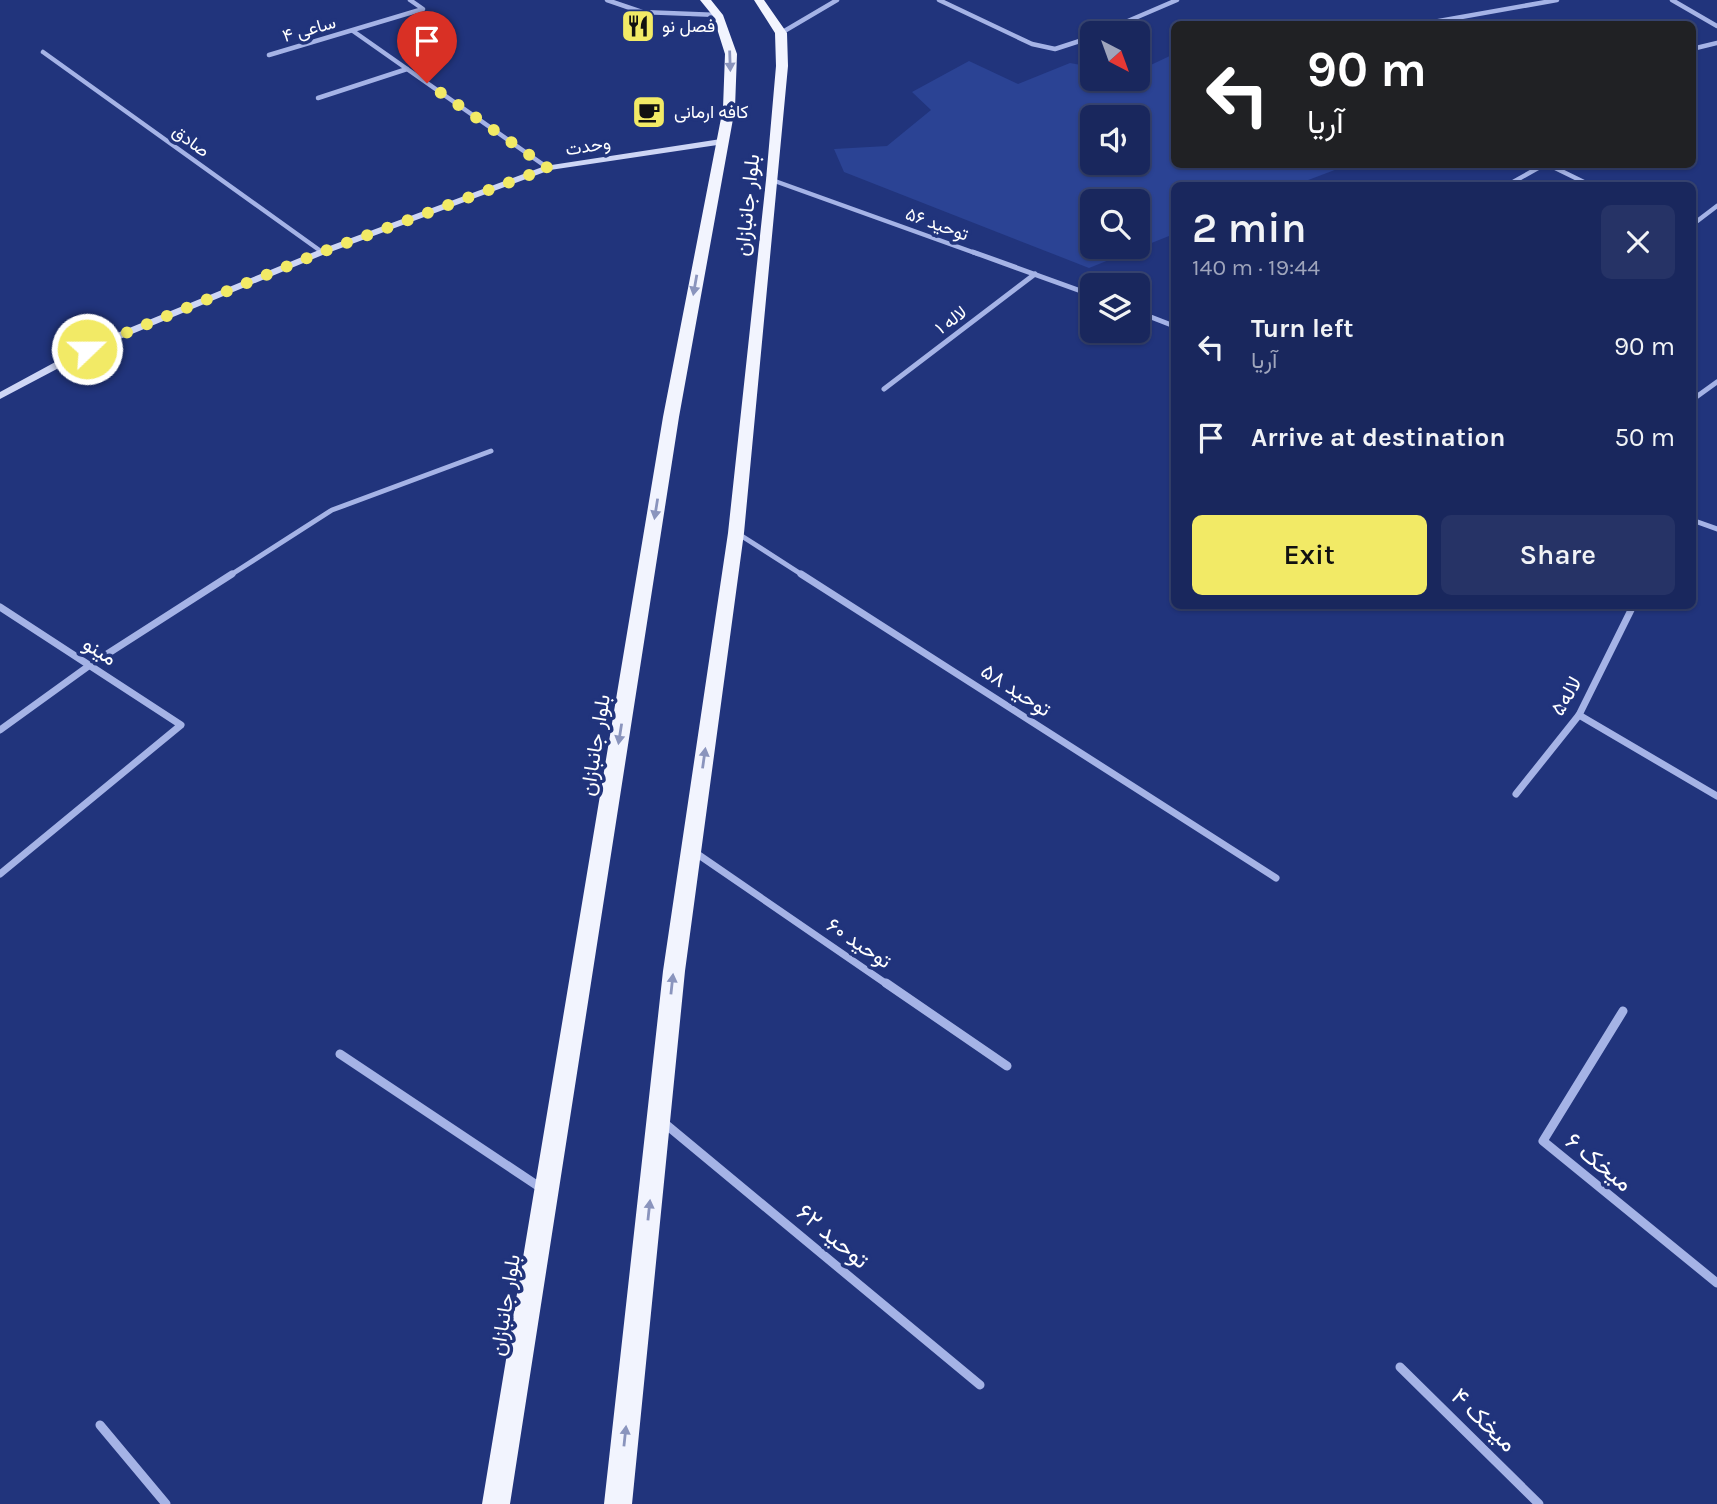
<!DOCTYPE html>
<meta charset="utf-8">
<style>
body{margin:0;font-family:Karla,Vazirmatn,sans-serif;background:#263366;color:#f1f3f6;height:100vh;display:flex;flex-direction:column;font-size:26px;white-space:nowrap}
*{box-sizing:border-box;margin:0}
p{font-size:23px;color:#9fa5bc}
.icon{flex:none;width:38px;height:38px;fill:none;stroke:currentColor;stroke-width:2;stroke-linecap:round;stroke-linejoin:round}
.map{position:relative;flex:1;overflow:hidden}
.panel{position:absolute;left:1171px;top:182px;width:525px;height:427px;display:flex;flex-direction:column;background:#19275d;border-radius:10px;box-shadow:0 2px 5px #0004,0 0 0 2px #374472}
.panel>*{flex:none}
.guide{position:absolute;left:1171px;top:21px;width:525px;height:147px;border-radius:10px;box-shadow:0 2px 5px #0004,0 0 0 2px #374472;background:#202124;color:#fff;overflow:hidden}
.needle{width:46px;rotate:139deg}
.tools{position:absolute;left:1080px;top:21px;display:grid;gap:14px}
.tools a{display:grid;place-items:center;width:70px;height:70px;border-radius:10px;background:#19275d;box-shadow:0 2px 5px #0004,0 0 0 2px #374472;font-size:35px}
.pin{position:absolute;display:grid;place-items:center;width:60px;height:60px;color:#fff;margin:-72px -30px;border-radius:50% 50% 50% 0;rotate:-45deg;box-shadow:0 0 7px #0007}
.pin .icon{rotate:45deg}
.me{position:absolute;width:77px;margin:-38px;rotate:68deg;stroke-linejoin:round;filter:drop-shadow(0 0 5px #0008)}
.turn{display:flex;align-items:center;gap:24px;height:147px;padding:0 21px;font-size:32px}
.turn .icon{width:91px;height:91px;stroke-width:2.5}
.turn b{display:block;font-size:49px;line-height:60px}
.round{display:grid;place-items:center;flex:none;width:74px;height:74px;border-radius:10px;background:#263366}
.summary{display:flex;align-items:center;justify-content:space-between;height:119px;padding:0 21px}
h1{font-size:42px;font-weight:600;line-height:52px}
.action{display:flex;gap:14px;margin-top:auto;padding:14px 21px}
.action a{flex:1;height:80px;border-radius:10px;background:#f2ea66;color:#111;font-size:28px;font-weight:600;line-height:80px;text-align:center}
.action a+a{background:#263366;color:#f1f3f6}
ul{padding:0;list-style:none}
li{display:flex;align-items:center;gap:21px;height:91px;padding:0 21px}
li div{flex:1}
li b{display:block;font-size:26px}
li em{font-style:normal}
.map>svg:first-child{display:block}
.green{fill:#2b4394;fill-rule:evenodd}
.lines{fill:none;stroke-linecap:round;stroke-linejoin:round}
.minor-far3{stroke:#a5b3e6;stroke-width:4.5}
.minor-far2{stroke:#a5b3e6;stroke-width:5}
.minor-far1{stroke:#a5b3e6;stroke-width:7}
.minor{stroke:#a5b3e6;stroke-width:9}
.secondary{fill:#ced6f5;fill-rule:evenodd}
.trunk{fill:#f2f4fe;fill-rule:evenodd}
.oneway{fill:#8a94bd}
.route{stroke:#f2ea66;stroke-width:12;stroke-dasharray:0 21.6}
.labels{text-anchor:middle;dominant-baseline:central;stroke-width:7;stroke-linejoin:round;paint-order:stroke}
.far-poi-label{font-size:18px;fill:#fff;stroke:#21347c;text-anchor:start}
.far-street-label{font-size:18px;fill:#fff;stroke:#21347c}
.street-label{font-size:21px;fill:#fff;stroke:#21347c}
.near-street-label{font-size:24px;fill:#fff;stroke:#21347c}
</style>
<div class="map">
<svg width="1717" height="1504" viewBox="0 0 1717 1504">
<rect width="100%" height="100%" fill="#21347c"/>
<path class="green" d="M1174,54V164L1348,165L1295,185L1174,186V234L1089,268L844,172L834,149L887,146L931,110L912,92L969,61L1018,84L1070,63L1092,67V79H1138V71ZM1092,117H1138V163H1092ZM1092,201H1138V247H1092Z"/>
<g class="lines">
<g class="minor-far3">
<path d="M607,0L642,12L718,15"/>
<path d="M939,0L1032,44L1055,49L1092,37"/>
<path d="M1672,0L1717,26"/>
<path d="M1422,24L1557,0"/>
<path d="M353,31L548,168"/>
<path d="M781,33L837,0"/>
<path d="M1100,33L1177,0"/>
<path d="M1692,49L1717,43"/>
<path d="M43,52L322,252"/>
<path d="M269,55L423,9L410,0"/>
<path d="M318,98L407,69"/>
<path d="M1547,164L1592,186"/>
<path d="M772,180L978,254"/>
<path d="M1506,186L1545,164"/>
<path d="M1692,225L1717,206"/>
</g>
<g class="minor-far2">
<path d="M973,252L1092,295"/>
<path d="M1138,312L1174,326"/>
<path d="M884,389L1035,274"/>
<path d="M1692,400L1717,382"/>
<path d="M1692,520L1717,529"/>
<path d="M737,533L804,576"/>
<path d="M229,576L332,510L491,451"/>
</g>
<g class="minor-far1">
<path d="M801,574L1276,878"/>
<path d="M0,607L181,725L0,874"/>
<path d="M1579,715L1717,796"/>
<path d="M0,730L90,665L232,574"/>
<path d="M1516,794L1579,715L1633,606"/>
<path d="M693,851L888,985"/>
</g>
<g class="minor">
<path d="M886,983L1007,1066"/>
<path d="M1623,1011L1543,1141L1717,1283"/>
<path d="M340,1054L541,1188"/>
<path d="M663,1122L980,1385"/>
<path d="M1400,1367L1539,1504"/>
<path d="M100,1425L166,1504"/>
</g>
<path class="secondary" d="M721,139L724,140V144L550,170L325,254L91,351L0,399V392L83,347L319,250L545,166Z"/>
<g class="trunk">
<path d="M700,0H711L723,15L737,54L735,108L679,417L510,1504H482L663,417L723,108L725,54L713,16Z"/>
<path d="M754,0H764L787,33L788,66L744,533L685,971L632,1504H604L663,971L728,533L766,180L776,66L775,33Z"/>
</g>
</g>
<defs><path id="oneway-solid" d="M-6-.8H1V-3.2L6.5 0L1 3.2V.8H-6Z" transform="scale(1.75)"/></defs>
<g class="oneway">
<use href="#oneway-solid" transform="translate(730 61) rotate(88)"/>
<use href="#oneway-solid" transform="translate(695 285) rotate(100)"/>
<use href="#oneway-solid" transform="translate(656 509) rotate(99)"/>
<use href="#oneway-solid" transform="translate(620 734) rotate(99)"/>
<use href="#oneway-solid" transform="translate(704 758) rotate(-82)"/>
<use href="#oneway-solid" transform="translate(672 984) rotate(-84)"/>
<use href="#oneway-solid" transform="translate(649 1210) rotate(-84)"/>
<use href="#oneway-solid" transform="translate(625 1436) rotate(-84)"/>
</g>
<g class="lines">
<path class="route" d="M87,349L322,252L548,168L427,83"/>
</g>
<defs>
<g id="restaurant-square" transform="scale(1.75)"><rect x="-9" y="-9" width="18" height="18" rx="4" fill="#f2ea66" stroke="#21347c"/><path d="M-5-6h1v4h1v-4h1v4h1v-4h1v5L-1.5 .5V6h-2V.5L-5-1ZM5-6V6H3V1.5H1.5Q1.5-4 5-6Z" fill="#111"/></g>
<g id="cafe-square" transform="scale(1.75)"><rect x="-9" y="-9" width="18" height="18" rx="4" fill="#f2ea66" stroke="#21347c"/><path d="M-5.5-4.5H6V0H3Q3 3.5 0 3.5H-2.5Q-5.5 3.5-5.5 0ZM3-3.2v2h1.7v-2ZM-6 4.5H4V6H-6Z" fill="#111"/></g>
</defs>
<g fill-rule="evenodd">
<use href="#restaurant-square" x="638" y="26"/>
<use href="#cafe-square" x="649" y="112"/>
</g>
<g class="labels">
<g class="far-poi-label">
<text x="662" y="26">فصل نو</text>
<text x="674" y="112">کافه ارمانی</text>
</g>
<g class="far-street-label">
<text transform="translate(309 29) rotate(-16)">ساعی ۴</text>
<text transform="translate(191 141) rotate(36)">صادق</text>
<text transform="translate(588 146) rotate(-9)">وحدت</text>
<text transform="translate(937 224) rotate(20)">توحید ۵۶</text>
<text transform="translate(951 320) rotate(-37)">لاله ۱</text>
</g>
<g class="street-label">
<text transform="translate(747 205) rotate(-84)">بلوار جانبازان</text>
<text transform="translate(100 651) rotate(33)">مینو</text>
<text transform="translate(1016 690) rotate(33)">توحید ۵۸</text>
<text transform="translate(1566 696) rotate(-60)">لاله۵</text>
<text transform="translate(595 745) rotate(-81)">بلوار جانبازان</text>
<text transform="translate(859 943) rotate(34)">توحید ۶۰</text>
<text transform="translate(505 1305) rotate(-81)">بلوار جانبازان</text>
</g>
<g class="near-street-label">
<text transform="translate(1599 1162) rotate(39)">میخک ۶</text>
<text transform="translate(833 1236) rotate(40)">توحید ۶۲</text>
<text transform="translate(1484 1420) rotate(44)">میخک ۴</text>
</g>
</g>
</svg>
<div class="tools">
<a><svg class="needle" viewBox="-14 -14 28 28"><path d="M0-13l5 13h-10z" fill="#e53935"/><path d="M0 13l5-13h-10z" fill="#9fa5bc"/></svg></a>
<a><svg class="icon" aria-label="sound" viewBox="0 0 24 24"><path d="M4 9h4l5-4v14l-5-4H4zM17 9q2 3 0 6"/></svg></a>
<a><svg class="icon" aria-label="search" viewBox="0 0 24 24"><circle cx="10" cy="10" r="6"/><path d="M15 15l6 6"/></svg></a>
<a><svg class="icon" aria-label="layers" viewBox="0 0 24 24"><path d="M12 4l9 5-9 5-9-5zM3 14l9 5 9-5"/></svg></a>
</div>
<div class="pin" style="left:427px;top:83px;background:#d93025"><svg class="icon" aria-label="arrive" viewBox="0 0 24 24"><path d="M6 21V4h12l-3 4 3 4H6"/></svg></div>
<svg class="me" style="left:87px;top:349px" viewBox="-20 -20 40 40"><circle r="17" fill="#f2ea66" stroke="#fff" stroke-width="3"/><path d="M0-11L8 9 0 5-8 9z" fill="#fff"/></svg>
<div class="guide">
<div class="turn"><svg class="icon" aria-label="left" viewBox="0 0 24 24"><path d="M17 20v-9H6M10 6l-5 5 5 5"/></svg><div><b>90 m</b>آریا</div></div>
</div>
<section class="panel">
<div class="summary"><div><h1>2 min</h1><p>140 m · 19:44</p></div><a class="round"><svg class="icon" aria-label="close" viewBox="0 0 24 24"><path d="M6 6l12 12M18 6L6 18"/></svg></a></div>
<ul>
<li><svg class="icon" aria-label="left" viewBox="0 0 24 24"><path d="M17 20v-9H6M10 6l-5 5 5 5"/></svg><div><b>Turn left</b><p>آریا</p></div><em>90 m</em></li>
<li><svg class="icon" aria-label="arrive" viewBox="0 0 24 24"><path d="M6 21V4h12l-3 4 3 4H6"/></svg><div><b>Arrive at destination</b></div><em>50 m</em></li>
</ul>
<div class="action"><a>Exit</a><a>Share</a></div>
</section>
</div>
